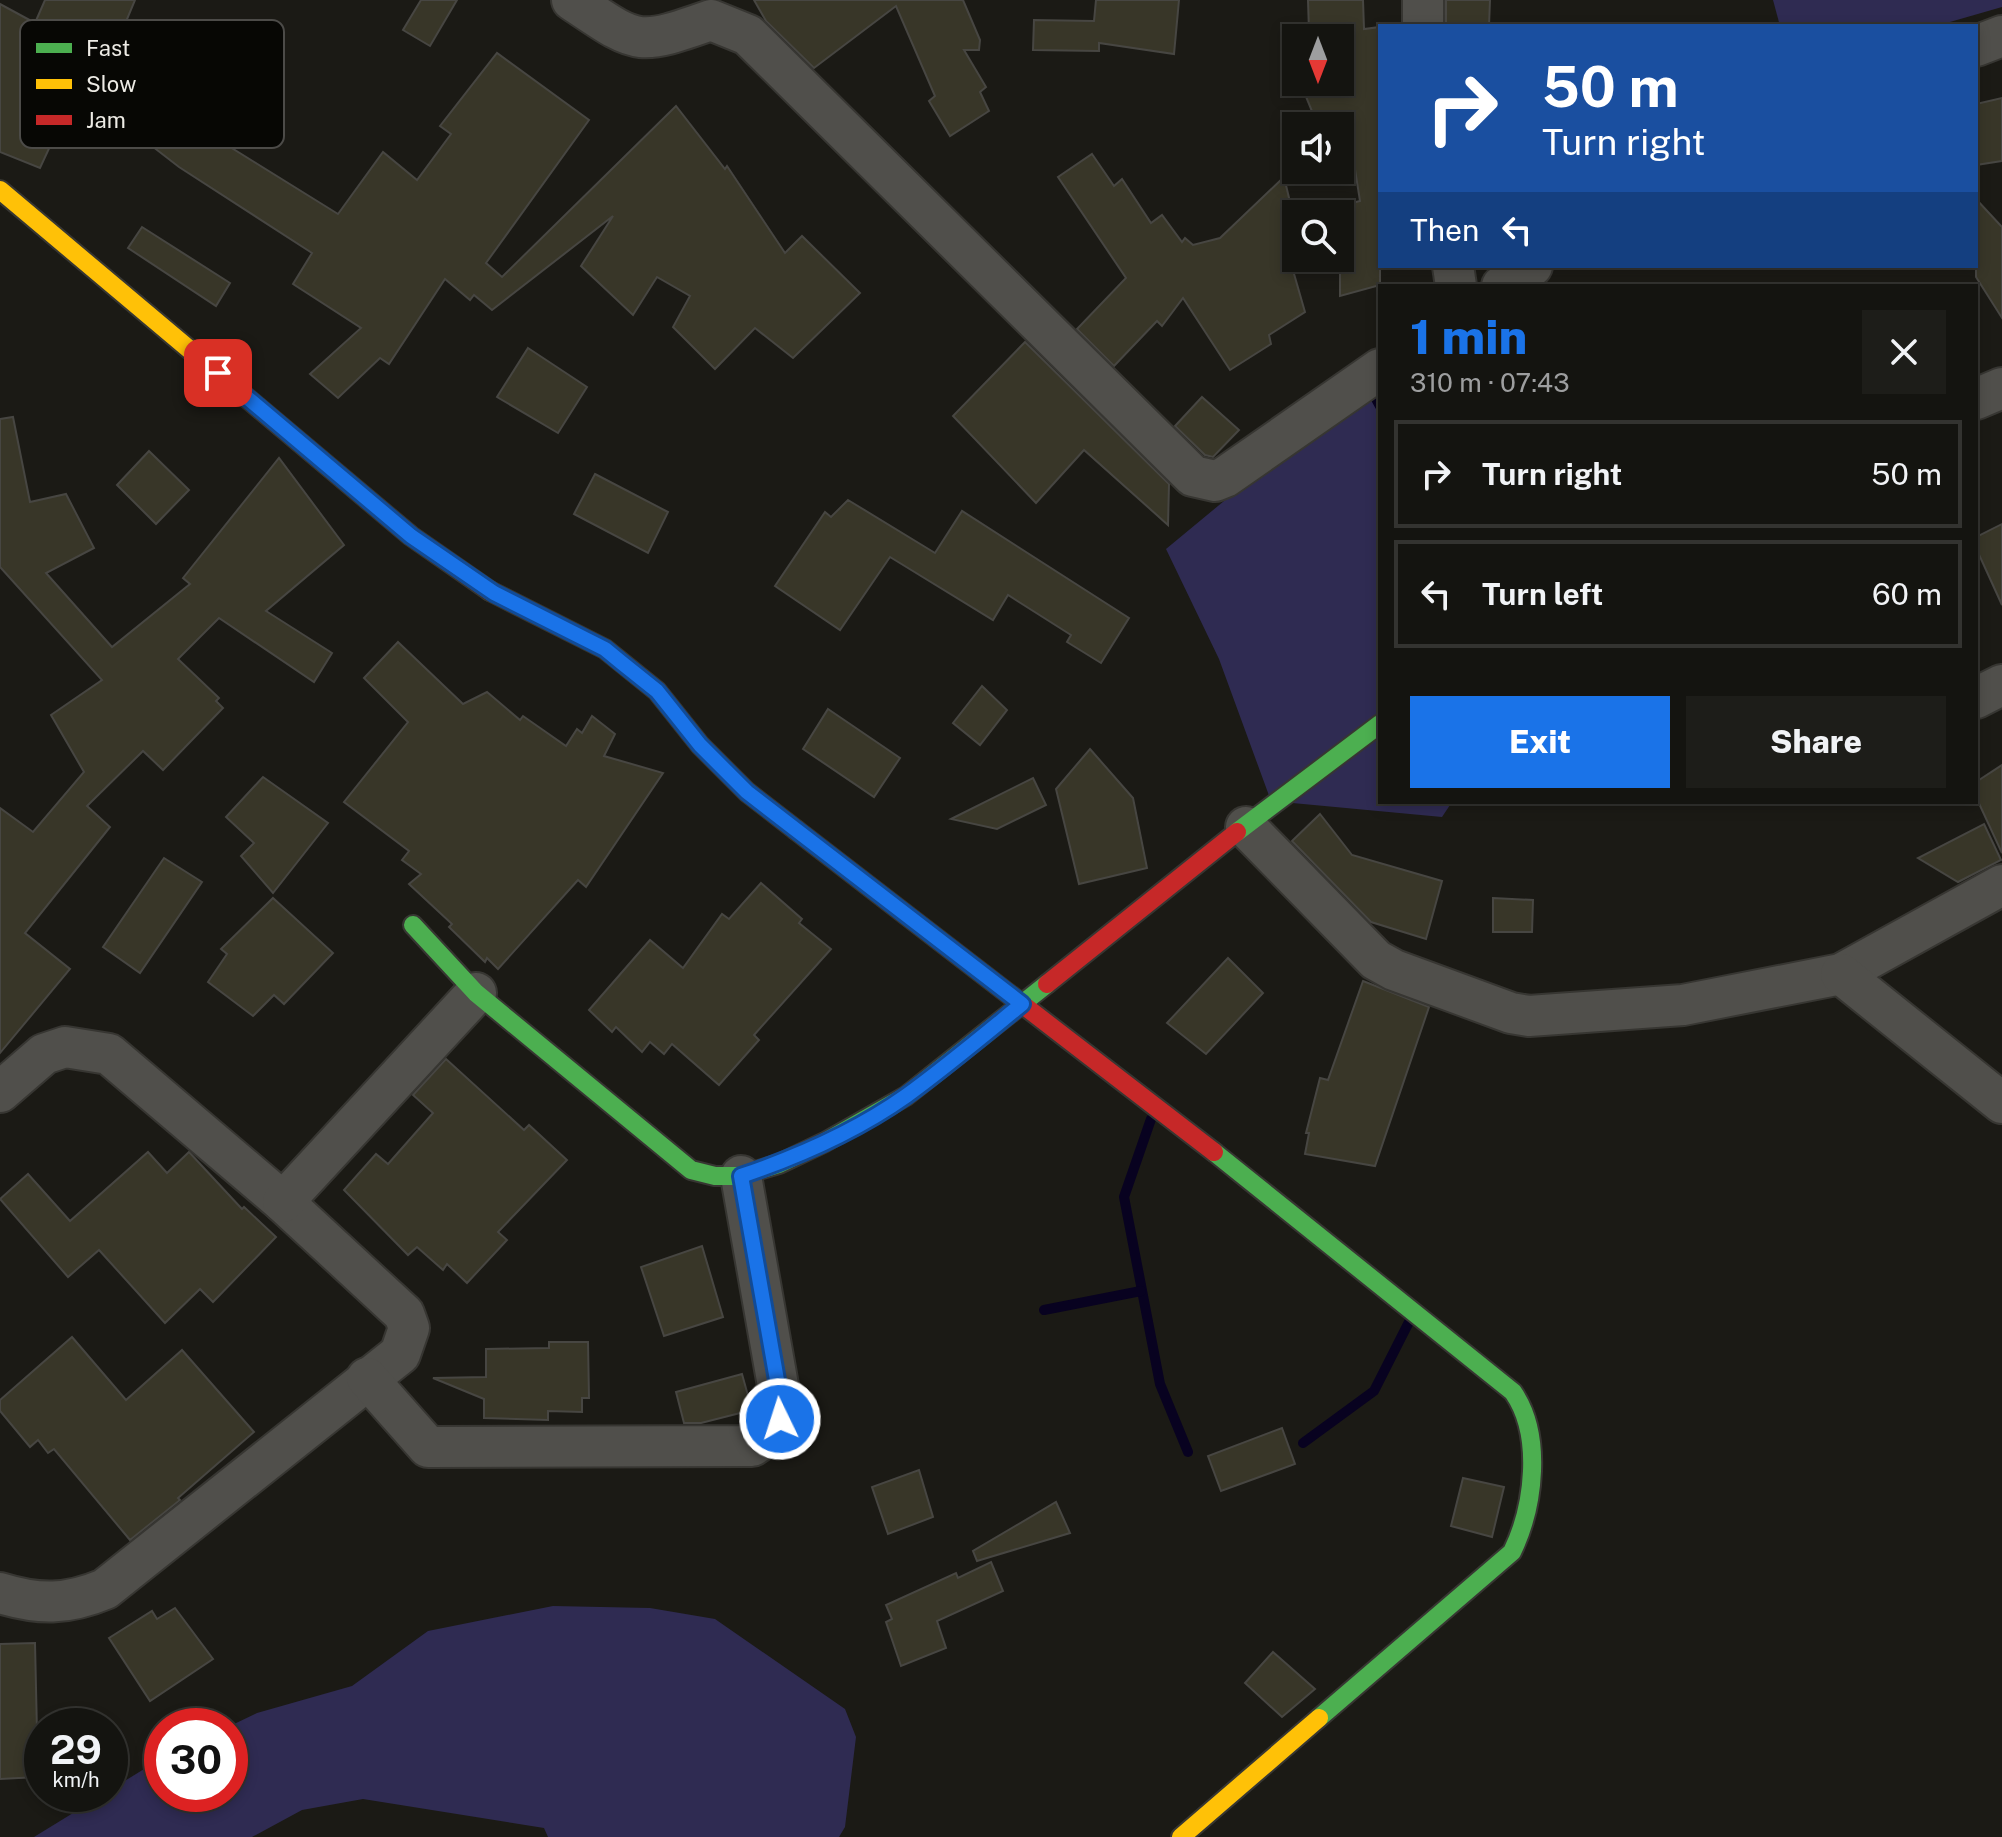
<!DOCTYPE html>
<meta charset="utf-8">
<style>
body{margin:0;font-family:"Public Sans",sans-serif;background:#1d1d19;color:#f1f3f6;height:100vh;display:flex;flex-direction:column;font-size:30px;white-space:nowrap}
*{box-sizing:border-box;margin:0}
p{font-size:26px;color:#9d9e9f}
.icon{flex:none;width:44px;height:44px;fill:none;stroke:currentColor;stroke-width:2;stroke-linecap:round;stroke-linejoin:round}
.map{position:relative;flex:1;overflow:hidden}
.panel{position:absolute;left:1378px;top:284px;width:600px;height:520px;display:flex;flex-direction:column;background:#141410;border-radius:0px;box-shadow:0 4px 12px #0003,0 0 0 2px #333330}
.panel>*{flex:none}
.top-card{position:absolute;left:1378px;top:24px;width:600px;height:244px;border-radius:0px;box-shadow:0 4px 12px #0003,0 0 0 2px #333330;background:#1a4fa0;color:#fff;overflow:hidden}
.needle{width:52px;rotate:180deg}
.buttons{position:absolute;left:1282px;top:24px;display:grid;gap:16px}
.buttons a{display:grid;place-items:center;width:72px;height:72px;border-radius:0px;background:#141410;box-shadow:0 4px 12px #0003,0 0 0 2px #333330;font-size:40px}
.speed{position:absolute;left:24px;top:1708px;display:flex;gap:16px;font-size:40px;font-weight:700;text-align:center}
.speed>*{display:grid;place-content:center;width:104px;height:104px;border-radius:50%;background:#141410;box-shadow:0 4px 12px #0003,0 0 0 2px #333330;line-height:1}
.speed small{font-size:20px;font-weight:400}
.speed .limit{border:12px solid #d22;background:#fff;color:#111}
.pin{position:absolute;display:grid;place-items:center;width:68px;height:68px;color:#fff;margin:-34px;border-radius:16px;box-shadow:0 4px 12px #0006}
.me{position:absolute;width:88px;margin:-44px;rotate:356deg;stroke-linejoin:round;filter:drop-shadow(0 0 6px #0008)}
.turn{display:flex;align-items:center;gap:28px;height:168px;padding:0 32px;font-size:36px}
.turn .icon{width:104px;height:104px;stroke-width:2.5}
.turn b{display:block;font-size:56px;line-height:68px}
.then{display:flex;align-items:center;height:76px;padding:0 32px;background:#0003;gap:16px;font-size:30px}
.round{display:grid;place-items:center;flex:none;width:84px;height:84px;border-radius:0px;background:#1d1d19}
.overview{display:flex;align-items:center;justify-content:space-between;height:136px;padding:0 32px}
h1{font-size:48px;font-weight:800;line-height:60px;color:#1a73e8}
.action{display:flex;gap:16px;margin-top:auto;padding:16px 32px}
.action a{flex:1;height:92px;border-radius:0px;background:#1a73e8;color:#fff;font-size:32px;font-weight:800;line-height:92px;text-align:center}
.action a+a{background:#1d1d19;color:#f1f3f6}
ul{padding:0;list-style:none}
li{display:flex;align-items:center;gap:24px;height:108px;margin:0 16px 12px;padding:0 16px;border:4px solid #333330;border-radius:0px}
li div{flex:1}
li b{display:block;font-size:30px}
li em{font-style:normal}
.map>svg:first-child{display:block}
.green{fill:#2f2b52}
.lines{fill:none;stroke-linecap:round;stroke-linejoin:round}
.stream{stroke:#080220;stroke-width:10}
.building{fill:#383628;stroke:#474642;stroke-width:2}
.street-casing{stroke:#373632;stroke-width:44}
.fast-casing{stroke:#373632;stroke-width:22}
.slow-casing{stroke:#373632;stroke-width:22}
.jam-casing{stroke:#373632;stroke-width:22}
.street{stroke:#504f4b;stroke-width:40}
.fast{stroke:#4caf50;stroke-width:18}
.slow{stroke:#ffc107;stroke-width:18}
.jam{stroke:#c62828;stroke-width:18}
.route-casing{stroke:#114b97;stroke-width:20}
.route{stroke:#1a73e8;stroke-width:14}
.key{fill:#070704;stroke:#4c4b48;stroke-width:2}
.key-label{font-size:22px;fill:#edebe5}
</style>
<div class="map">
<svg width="2002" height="1837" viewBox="0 0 2002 1837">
<rect width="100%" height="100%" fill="#1b1a15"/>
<g class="green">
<path d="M1773,0H2002V7L1936,26H1780Z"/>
<path d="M1369,394L1380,409V802H1452L1442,817L1271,801L1219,659L1166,549L1224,501Z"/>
<path d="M553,1606L650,1608L715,1619L845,1709L856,1737L845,1827L839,1837H548L544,1828L363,1799L302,1810L252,1837H34L104,1794H110V1790L162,1758V1794H230V1726L257,1713L352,1686L428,1631Z"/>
</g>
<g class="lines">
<g class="stream">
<path d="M1369,386L1380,406"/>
<path d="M1151,1119L1124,1197L1160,1384L1188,1452"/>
<path d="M1044,1310L1141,1291"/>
<path d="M1303,1443L1374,1391L1409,1322"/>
</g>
</g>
<g class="building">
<path d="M45,0H135L115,48L213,123L206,132L338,214L383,152L417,180L451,134L440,126L497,53L589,120L486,263L502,277L676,106L725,169L727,166L785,253L802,236L860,293L793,358L755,328L715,369L673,327L690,296L657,277L633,315L581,266L613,216L492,310L474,295L470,300L445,279L389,364L380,358L338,398L310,374L361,328L293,284L312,253L179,167L77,88L40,168L0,152V4L35,23Z"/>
<path d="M421,0H457L430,46L403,30Z"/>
<path d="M754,0H963L980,40L979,50H964L986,87L980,92L989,111L950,136L929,101L935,96L896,6L814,68L766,21Z"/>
<path d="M1096,0H1179L1174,54L1099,43V51L1033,50L1034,20L1094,21Z"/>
<path d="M1308,0H1363L1364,29L1380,27V285L1340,296V206L1360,201L1349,131L1340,132V126H1318L1300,82H1340V38H1296V73L1282,38L1309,32Z"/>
<path d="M1446,0H1490L1489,26H1446Z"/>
<path d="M2002,98V161L1976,165V104Z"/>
<path d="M1092,154L1114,186L1122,179L1151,223L1162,215L1182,242L1185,238L1193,245L1220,238L1284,177L1296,227L1284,239L1305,312L1269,335L1271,344L1230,370L1183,298L1162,326L1157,321L1114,366L1077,329L1126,278L1058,177Z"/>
<path d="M1976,199L2002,227V318L1976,277Z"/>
<path d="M142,227L230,283L216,306L128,248Z"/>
<path d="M1025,342L1169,484L1168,525L1084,450L1036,503L953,416Z"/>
<path d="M528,348L587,387L558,433L497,397Z"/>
<path d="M1202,397L1239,430L1213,457L1205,455L1175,426Z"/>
<path d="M13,417L30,502L66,494L94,548L46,573L112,647L190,584L183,578L279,458L344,545L266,611L332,653L314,682L219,618L178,659L219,698L216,701L223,708L163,770L143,751L87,806L110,827L25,933L70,969L0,1053V808L33,832L84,772L51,715L102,680L0,567V419Z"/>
<path d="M149,451L189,490L156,524L117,485Z"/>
<path d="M595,474L668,512L648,553L574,514Z"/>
<path d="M848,500L935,553L962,511L1129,618L1101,663L1067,642L1071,635L1008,595L993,620L890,557L840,630L775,586L825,512L831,517Z"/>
<path d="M2002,524V605L1976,548V537Z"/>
<path d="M398,642L463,704L487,692L520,720L523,716L566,746L577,729L582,733L592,716L615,734L604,756L663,773L586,887L578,880L498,969L487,958L485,962L449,927L452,924L409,884L421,874L402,860L409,851L344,802L408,722L364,678Z"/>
<path d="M982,686L1007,710L980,745L953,723Z"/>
<path d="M828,709L900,758L874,797L803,749Z"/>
<path d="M1090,749L1133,798L1147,868L1079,884L1056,789Z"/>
<path d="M2002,765V853L1976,797V782Z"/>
<path d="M263,777L328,823L273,893L241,856L254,843L226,817Z"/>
<path d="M1033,778L1046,805L997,829L951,819Z"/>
<path d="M1320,814L1352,855L1442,881L1426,939L1371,922L1292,841Z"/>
<path d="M1984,824L2001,860L1958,882L1918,858Z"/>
<path d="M164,858L202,882L140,973L103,947Z"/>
<path d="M761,883L802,919L799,923L831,949L754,1035L759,1040L719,1085L672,1044L664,1054L650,1042L642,1052L616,1027L612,1032L589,1010L650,940L683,968L722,914L729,919Z"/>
<path d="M273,898L333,953L284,1004L274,995L253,1016L208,982L227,954L221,949Z"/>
<path d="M1493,898L1533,900L1532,932H1493Z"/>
<path d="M1228,958L1263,993L1206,1054L1167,1023Z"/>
<path d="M1363,981L1429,1007L1375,1166L1305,1154L1309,1133H1306L1320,1078L1328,1080Z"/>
<path d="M446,1059L524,1130L529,1125L567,1160L498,1232L507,1240L467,1283L447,1264L443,1270L417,1247L408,1255L344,1190L376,1154L388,1164L433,1113L413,1095Z"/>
<path d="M148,1152L167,1173L189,1152L242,1209L244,1207L276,1237L213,1302L200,1289L165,1323L99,1250L68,1277L0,1199L28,1174L70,1221Z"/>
<path d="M702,1246L723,1317L664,1336L641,1267Z"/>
<path d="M72,1337L126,1400L182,1350L254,1432L178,1498L180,1500L130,1540L54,1449L48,1453L38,1440L30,1447L0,1411V1400Z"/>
<path d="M549,1342H588L589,1398H582V1412L548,1411V1420L484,1418V1399L433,1378L486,1377V1349L549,1348Z"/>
<path d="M742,1374L752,1410L701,1423H684L676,1392Z"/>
<path d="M1282,1428L1295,1464L1221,1491L1208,1456Z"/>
<path d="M919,1470L933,1517L888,1534L872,1487Z"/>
<path d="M1463,1478L1504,1487L1492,1537L1451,1526Z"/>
<path d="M1056,1502L1070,1533L977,1561L973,1551Z"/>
<path d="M991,1562L1003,1591L937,1621L946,1648L901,1666L886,1622L892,1619L886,1605L956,1573L958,1578Z"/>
<path d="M175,1608L213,1659L150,1701L109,1638L152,1611L157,1619Z"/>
<path d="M35,1643L38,1777L0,1779V1644Z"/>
<path d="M1273,1652L1315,1689L1282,1717L1245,1683Z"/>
</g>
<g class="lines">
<g class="street-casing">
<g id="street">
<path d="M572,0C638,44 635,47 711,20L748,35L1193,476L1215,481L1225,477L1380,369"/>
<path d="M1423,26V0"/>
<path d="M1976,46L2002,36"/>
<path d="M1453,266L1456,286"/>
<path d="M1502,286L1532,266"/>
<path d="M1976,399L2002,388"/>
<path d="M1976,698L2002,685"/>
<path d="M1246,827L1376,960L1394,970L1511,1013L1529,1016L1683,1005L1841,974L2002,885"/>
<path d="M1841,974L2002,1103"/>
<path d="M0,1092L44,1054L65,1047L109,1054L283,1202L404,1314L409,1328L400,1354L105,1589C67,1605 39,1605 0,1593"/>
<path d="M283,1202L476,993"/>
<path d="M367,1378L428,1447L752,1446C774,1433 780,1422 780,1397L741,1176"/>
</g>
</g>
<g class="fast-casing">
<g id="fast">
<path d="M1237,832L1380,724"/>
<path d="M413,925L476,993L691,1170L715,1176H739L779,1164L825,1142L906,1096L1047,984"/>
<path d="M1214,1152L1513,1392C1543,1435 1534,1507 1512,1552L1319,1718"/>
</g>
</g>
<g class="slow-casing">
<g id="slow">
<path d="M0,190L234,387"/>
<path d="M490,591L605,649L657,691L700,745L747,792L796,830"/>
<path d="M1181,1837L1319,1718"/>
</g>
</g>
<g class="jam-casing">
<g id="jam">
<path d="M234,387L411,536L490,591"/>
<path d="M796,830L1214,1152"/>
<path d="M1047,984L1237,832"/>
</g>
</g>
<use href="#street" class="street"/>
<use href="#fast" class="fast"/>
<use href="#slow" class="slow"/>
<use href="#jam" class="jam"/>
</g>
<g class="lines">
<g class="route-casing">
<path id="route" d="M218,373L411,536L494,593L605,649L622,663L657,691L700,745L747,792L1022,1004C984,1035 946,1067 906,1096C858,1130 797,1157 741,1176L780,1397V1419"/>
</g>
<use href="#route" class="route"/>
</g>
<rect x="20" y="20" width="264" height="128" rx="12" class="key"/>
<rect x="36" y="43" width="36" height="10" fill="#4caf50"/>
<rect x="36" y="79" width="36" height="10" fill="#ffc107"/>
<rect x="36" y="115" width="36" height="10" fill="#c62828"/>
<g class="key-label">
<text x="86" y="56">Fast</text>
<text x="86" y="92">Slow</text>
<text x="86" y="128">Jam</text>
</g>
</svg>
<div class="buttons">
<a><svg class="needle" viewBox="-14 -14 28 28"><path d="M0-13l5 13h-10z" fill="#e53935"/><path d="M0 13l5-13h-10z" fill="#9d9e9f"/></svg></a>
<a><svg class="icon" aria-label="sound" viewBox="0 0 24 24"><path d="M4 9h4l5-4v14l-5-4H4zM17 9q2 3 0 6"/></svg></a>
<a><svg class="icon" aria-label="search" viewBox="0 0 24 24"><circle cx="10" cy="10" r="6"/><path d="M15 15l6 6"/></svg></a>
</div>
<div class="speed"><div>29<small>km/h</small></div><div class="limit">30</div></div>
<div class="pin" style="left:218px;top:373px;background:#d93025"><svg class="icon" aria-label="arrive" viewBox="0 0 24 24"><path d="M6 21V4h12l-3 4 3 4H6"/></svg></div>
<svg class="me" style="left:780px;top:1419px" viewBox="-20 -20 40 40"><circle r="17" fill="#1a73e8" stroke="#fff" stroke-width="3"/><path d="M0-11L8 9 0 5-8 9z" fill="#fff"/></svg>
<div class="top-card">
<div class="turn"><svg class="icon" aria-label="right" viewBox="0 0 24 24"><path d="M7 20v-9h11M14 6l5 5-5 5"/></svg><div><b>50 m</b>Turn right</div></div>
<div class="then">Then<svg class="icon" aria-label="left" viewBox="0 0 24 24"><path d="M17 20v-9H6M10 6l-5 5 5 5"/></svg></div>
</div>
<section class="panel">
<div class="overview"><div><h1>1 min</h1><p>310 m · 07:43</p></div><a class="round"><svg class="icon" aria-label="close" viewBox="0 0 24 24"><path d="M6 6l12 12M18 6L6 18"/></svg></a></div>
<ul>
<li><svg class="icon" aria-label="right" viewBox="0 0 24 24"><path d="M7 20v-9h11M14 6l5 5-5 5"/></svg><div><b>Turn right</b></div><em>50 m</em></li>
<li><svg class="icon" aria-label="left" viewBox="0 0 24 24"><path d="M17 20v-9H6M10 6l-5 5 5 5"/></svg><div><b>Turn left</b></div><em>60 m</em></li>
</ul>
<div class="action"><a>Exit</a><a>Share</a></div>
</section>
</div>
